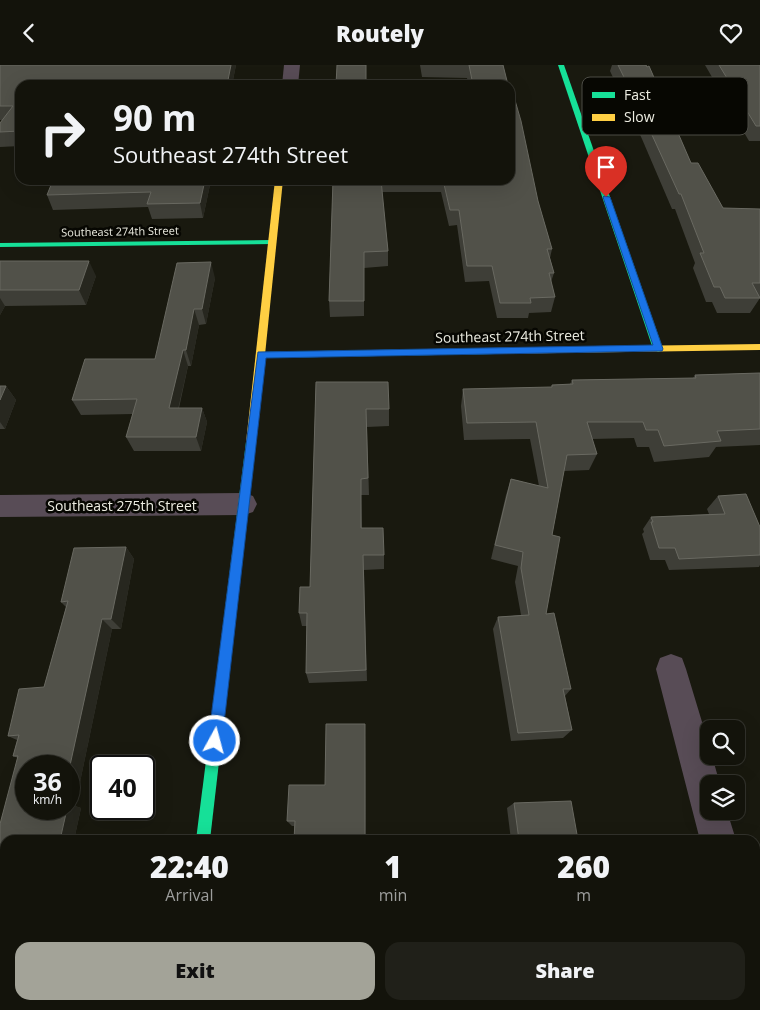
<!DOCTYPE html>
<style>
body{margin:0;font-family:"Open Sans",sans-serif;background:#202019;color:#f1f3f6;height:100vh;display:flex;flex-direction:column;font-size:19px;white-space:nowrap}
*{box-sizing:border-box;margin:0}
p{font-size:16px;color:#9d9e9d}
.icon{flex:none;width:28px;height:28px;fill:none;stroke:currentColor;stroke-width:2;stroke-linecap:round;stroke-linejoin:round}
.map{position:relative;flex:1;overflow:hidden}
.sheet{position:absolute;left:0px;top:770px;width:760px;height:175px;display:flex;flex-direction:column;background:#13130b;border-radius:15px 15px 0 0;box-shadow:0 5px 20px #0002,0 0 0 1px #32322c}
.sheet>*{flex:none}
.guide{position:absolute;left:15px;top:15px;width:500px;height:105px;border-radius:15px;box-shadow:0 5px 20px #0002,0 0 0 1px #32322c;background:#13130b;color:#f1f3f6;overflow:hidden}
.fabs{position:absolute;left:700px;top:655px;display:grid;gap:10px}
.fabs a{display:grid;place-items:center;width:45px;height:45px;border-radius:10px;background:#13130b;box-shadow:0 5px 20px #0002,0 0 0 1px #32322c;font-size:25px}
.speed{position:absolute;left:15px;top:690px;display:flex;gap:10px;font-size:25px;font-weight:700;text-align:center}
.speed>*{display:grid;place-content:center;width:65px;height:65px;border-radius:50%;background:#13130b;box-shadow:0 5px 20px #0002,0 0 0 1px #32322c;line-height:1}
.speed small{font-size:12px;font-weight:400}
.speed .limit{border:2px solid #111;border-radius:8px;background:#fff;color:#111}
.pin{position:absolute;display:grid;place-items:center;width:42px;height:42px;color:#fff;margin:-51px -21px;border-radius:50% 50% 50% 0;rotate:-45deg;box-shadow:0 0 5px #0007}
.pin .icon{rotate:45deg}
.me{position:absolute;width:55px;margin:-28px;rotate:7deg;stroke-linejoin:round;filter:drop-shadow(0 0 4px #0008)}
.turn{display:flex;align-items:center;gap:18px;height:105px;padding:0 15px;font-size:22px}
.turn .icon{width:65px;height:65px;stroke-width:2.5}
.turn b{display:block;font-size:35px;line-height:42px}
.eta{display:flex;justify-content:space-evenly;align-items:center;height:85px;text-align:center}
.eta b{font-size:30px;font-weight:800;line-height:35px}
.button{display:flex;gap:10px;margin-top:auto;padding:10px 15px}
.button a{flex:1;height:58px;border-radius:15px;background:#a3a398;color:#111;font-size:20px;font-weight:800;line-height:58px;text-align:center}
.button a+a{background:#202019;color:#f1f3f6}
header{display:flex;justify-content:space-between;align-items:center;height:65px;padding:0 15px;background:#13130b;font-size:22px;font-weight:800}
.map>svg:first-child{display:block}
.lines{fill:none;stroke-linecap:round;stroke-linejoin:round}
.street{fill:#584c56;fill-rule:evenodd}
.fast{fill:#16e098;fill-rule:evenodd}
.slow{fill:#ffcf43;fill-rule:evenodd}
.wall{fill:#3e3e37}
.shaded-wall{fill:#27271f}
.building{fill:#515149;stroke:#696961}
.route{fill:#1a73e8;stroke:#114b97}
.labels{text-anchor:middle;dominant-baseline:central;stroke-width:5;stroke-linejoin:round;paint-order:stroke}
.far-street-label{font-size:11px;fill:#edede2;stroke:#070702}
.street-label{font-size:14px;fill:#edede2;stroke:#070702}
.key{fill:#070702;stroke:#4c4c45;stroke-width:1}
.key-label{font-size:14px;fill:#edede2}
</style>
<header><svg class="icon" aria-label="back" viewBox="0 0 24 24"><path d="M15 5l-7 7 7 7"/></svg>Routely<svg class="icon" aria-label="heart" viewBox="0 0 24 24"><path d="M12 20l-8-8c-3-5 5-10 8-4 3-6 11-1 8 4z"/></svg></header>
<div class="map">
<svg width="760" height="945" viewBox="0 0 760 945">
<rect width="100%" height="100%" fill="#19190f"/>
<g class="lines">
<g class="street">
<path d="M284,0H300L298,20H282Z"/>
<path d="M244,428L253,431L257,439L253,447L244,450L0,452V430Z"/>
<path d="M671,589L682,593L686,604L709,680V691H712L720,719H709V746H727L736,775H700L656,604L660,593Z"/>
<path d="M755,887L760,889V944L751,940H755Z"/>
<rect x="162" y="940" width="40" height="5"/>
</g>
<g class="fast">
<path d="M558,0H564L663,284L661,286L658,287L653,284Z"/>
<path d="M271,175H274V179L0,182V178Z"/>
<path d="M494,283L499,286L494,289L261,293L256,290L261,287Z"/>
<path d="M251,373L256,377L210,775H196L246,377Z"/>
</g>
<g class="slow">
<path d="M275,115H283L256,377L251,381L246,377Z"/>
<path d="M760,279V285L494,289L489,286L494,283Z"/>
</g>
</g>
<g class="wall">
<path d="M0,0H236L232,20H20V81L0,82V58L2,55H0Z"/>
<path d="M420,0H503L508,20H468L467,13L422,12Z"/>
<path d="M612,0H646L691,98L723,143L760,144V233L750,248H717L712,237H706L693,203L695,198L675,144H672L642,74L610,6Z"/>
<path d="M705,0H760V76H749Z"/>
<path d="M53,115H211L203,153L152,154L148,142L53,145L47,130Z"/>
<path d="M333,115H510L538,136L552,184L550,193L554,208L551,217L555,232L551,247L529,248L528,253H497L489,216L465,217L457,160L449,161L441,127H382L388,186V201L364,203V251L330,252L329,236Z"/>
<path d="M0,196L96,211L86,240L5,241L0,250Z"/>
<path d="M215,213L206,259L199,260L191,301H188L179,343H202L207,357L201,386H134L126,372L133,349L81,350L72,335L155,294Z"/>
<path d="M760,308V380L716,382L709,392L654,397L649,382H637L634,373L592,374L597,389L589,405L564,406L552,470L546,549L571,624L565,631L572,665L563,673L511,676L493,564L498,552L521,550L515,517L518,501L491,494L506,430L511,414L539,421L530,374L464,375L461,341L463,324L551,323L552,320L570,319L572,315L693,313L695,310Z"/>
<path d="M316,317L389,344V361L367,362L369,430H361L362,463L384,490V504L364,505L367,616L309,618L306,608L307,561H302L299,548L310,522Z"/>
<path d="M6,321L16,335L5,364H0V335Z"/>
<path d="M718,431L760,462V500L759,502L669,505L665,495H650L642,469L644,467L643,464L651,452L709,449L707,444Z"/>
<path d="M126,482L134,494L121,564H112L75,741L81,743L74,775L18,693L13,691L17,675L8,671L44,622L66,542L61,537Z"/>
<path d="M365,659V669L366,775H294V761H292L287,756L325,720Z"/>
<path d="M514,738L578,775H511L507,743Z"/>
<path d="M0,926H5V940H32L30,945H0Z"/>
<path d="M529,940H606L607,945H511L530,944Z"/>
</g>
<g class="shaded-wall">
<path d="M231,0H236L232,20H227Z"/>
<path d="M205,115H211L203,153L200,138Z"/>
<path d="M89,196L96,211L86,240L79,225Z"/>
<path d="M211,197L215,213L206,259L202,244Z"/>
<path d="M0,233L5,241L0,250Z"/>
<path d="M194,244L199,260L191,301L186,285Z"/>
<path d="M183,285L188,301L175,357L169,343Z"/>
<path d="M6,321L16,335L5,364L0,357V335Z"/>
<path d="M202,343L207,357L201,386L196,372Z"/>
<path d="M126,482L134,494L121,564L111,554Z"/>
<path d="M102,554L112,564L75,741L81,743L74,775H60L67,744H69V705Z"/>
<path d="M365,659V669L366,775H365Z"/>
<path d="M15,940H32L30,945H14Z"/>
</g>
<g class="building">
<path d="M0,0H231L227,20H20V66L0,67V58L13,41H0Z"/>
<path d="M337,0H366V20H336Z"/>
<path d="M469,0H503L508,20H473Z"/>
<path d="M618,0H646L647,2L649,1L691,98H698L723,143L760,144V218H752L760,233H725L720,222H714L700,188H704L681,129H679L647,59Z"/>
<path d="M719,0H760V61H756Z"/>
<path d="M510,25H512L521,56L538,136L552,184H547L554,208H549L555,232L530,233L531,238H500L492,201H467L459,145H450L443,115H510Z"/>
<path d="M53,115H205L200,138L147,139L151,127L47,130Z"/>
<path d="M333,115H381L388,186L364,187V236H329Z"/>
<path d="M0,196H89L79,225H0Z"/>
<path d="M211,197L202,244H194L186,285H183L169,343H202L196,372H126L137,334L72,335L85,294H155L177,198Z"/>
<path d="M760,308V364L717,366L721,376L664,381L658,365H646L643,357H587L597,389L567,390L552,470L560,472L546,549L554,548L571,624H563L572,665L518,668L498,552L529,550L521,503L523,487L495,480L511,414L548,423L536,357L467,358L463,324L552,322V320L573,319L572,315L696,313L695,310Z"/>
<path d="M316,317H388L389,344H366L368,413L361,414V463H383L384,490H363L366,605L306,608L307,548H299L300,522H310Z"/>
<path d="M0,321H6L0,335Z"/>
<path d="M746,429L760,462V490L679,494L675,483H659L651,457H653L651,452L725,449L718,431Z"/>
<path d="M126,482L111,554H102L69,705V701H26V744H67L60,775H5V852H0V759L18,691H13L19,670L8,671L19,624L44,622L68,536L61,537L74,483Z"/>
<path d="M326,659H365V775H294L295,756H287L289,720H325Z"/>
<path d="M571,736L578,775H519L514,738Z"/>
<path d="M0,930H5V940H15L14,945H0Z"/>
<path d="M282,940H399V945H281Z"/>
<path d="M538,940H606L607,945H539Z"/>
</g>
<path class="route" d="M604,131L610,132L663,284L662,286L266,293L222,676L220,681L215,683L210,681L208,676L258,287L653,280L603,132Z"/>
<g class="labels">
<g class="far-street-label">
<text transform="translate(120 166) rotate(-1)">Southeast 274th Street</text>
</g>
<g class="street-label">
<text transform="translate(510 271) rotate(-1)">Southeast 274th Street</text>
<text x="122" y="440">Southeast 275th Street</text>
</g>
</g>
<rect x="582" y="12" width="166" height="58" rx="8" class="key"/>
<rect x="592" y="27" width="23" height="6" fill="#16e098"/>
<rect x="592" y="49" width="23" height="7" fill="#ffcf43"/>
<g class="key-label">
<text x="624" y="35">Fast</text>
<text x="624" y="57">Slow</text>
</g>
</svg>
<div class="fabs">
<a><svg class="icon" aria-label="search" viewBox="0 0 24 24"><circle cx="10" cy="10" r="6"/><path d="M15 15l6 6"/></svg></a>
<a><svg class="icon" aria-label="layers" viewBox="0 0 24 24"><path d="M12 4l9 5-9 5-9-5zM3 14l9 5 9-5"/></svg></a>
</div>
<div class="speed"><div>36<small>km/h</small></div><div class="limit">40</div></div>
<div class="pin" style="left:606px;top:132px;background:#d93025"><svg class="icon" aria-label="arrive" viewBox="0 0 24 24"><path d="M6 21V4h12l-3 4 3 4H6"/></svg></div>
<svg class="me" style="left:215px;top:676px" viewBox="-20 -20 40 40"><circle r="17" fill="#1a73e8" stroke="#fff" stroke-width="3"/><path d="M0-11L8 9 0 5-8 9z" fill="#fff"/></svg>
<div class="guide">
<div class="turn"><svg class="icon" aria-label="right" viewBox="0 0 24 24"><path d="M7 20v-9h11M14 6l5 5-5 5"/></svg><div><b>90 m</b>Southeast 274th Street</div></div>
</div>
<section class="sheet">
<div class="eta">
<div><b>22:40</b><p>Arrival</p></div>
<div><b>1</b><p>min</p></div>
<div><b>260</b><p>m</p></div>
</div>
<div class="button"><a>Exit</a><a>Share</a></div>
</section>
</div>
